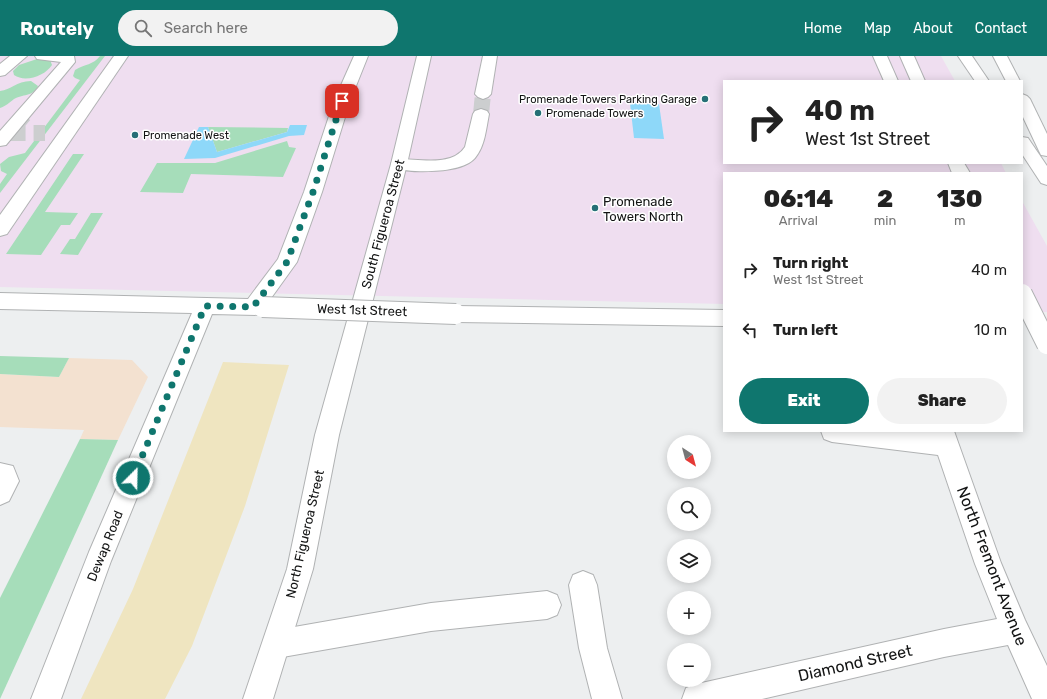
<!DOCTYPE html>
<meta charset="utf-8">
<style>
body{margin:0;font-family:Rubik,sans-serif;background:#f2f2f2;color:#222;height:100vh;display:flex;flex-direction:column;font-size:15px;white-space:nowrap}
*{box-sizing:border-box;margin:0}
p{font-size:13px;color:#767676}
.icon{flex:none;width:22px;height:22px;fill:none;stroke:currentColor;stroke-width:2;stroke-linecap:round;stroke-linejoin:round}
.map{position:relative;flex:1;overflow:hidden}
.details{position:absolute;left:723px;top:116px;width:300px;height:260px;display:flex;flex-direction:column;background:#fff;border-radius:0px;box-shadow:0 2px 10px #0003}
.details>*{flex:none}
.banner{position:absolute;left:723px;top:24px;width:300px;height:84px;border-radius:0px;box-shadow:0 2px 10px #0003;background:#fff;color:#222;overflow:hidden}
.needle{width:26px;rotate:144deg}
.buttons{position:absolute;left:667px;top:379px;display:grid;gap:8px}
.buttons a{display:grid;place-items:center;width:44px;height:44px;border-radius:50%;background:#fff;box-shadow:0 2px 10px #0003;font-size:20px}
.pin{position:absolute;display:grid;place-items:center;width:34px;height:34px;color:#fff;margin:-17px;border-radius:8px;box-shadow:0 2px 6px #0006}
.me{position:absolute;width:44px;margin:-22px;rotate:23deg;stroke-linejoin:round;filter:drop-shadow(0 0 3px #0008)}
.turn{display:flex;align-items:center;gap:14px;height:84px;padding:0 16px;font-size:18px}
.turn .icon{width:52px;height:52px;stroke-width:2.5}
.turn b{display:block;font-size:28px;line-height:34px}
.eta{display:flex;justify-content:space-evenly;align-items:center;height:68px;text-align:center}
.eta b{font-size:24px;font-weight:800;line-height:28px}
.primary-button{display:flex;gap:8px;margin-top:auto;padding:8px 16px}
.primary-button a{flex:1;height:46px;border-radius:24px;background:#0f766e;color:#fff;font-size:16px;font-weight:800;line-height:46px;text-align:center}
.primary-button a+a{background:#f2f2f2;color:#222}
ul{padding:0;list-style:none}
li{display:flex;align-items:center;gap:12px;height:60px;padding:0 16px}
li div{flex:1}
li b{display:block;font-size:15px}
li em{font-style:normal}
header{display:flex;align-items:center;gap:24px;box-sizing:border-box;height:56px;padding:0 20px;background:#0f766e;color:#fff}
header strong{font-size:19px}
nav{display:flex;gap:22px;margin-inline-start:auto;font-size:14px}
.search{width:280px;height:36px;background:#f2f2f2;display:flex;align-items:center;gap:10px;box-sizing:border-box;padding:0 14px;border-radius:22px;color:#767676;font-size:15px}
.map>svg:first-child{display:block}
.commercial{fill:#efdef0}
.industrial{fill:#f3e1d0}
.green{fill:#a6ddba}
.sand{fill:#efe5c0}
.water{fill:#8ed8f9}
.lines{fill:none;stroke-linecap:round;stroke-linejoin:round}
.minor-tunnel{stroke:#cccecf;stroke-width:16;stroke-dasharray:16 8;stroke-linecap:butt}
.minor-casing{stroke:#b0b2b3;stroke-width:2}
.major-casing{stroke:#b0b2b3;stroke-width:2}
.highway-casing{stroke:#b0b2b3;stroke-width:2}
.minor{fill:#fff;fill-rule:evenodd}
.major{fill:#fff;fill-rule:evenodd}
.highway{fill:#fff;fill-rule:evenodd}
.major-bridge-casing{stroke:#b0b2b3;stroke-width:22;stroke-linecap:butt}
.highway-bridge-casing{stroke:#b0b2b3;stroke-width:22;stroke-linecap:butt}
.major-bridge{stroke:#fff;stroke-width:20}
.highway-bridge{stroke:#fff;stroke-width:20}
.route{stroke:#0f766e;stroke-width:7;stroke-dasharray:0 12.6}
.poi-dot{fill:#257076;stroke:#fff;stroke-width:1.5}
.labels{text-anchor:middle;dominant-baseline:central;stroke-width:3;stroke-linejoin:round;paint-order:stroke}
.far-poi-label{font-size:11px;fill:#131414;stroke:#fff;text-anchor:start}
.poi-label{font-size:13px;fill:#131414;stroke:#fff;text-anchor:start}
.street-label{font-size:13px;fill:#131414;stroke:#fff}
.near-street-label{font-size:16px;fill:#131414;stroke:#fff}
</style>
<header>
<strong>Routely</strong>
<div class="search"><svg class="icon" aria-label="search" viewBox="0 0 24 24"><circle cx="10" cy="10" r="6"/><path d="M15 15l6 6"/></svg>Search here</div>
<nav><a>Home</a><a>Map</a><a>About</a><a>Contact</a></nav>
</header>
<div class="map">
<svg width="1047" height="643" viewBox="0 0 1047 643">
<rect width="100%" height="100%" fill="#edeff0"/>
<g class="commercial">
<path d="M0,0H941L955,25H724V107H1001L1006,117H724V248L0,231Z"/>
<path d="M1022,145L1047,190V256H1022Z"/>
</g>
<path class="industrial" d="M69,302L132,304L148,321L118,384L80,383L84,374L0,371V318L59,321Z"/>
<g class="green">
<path d="M100,0H105L0,137V128L7,118L1,115L0,108L9,101L25,97L80,24L75,22L73,20L75,14C85,8 93,9 100,0Z"/>
<path d="M37,3L50,4L52,9C45,20 25,27 14,19L13,15L19,9Z"/>
<path d="M31,25L38,30C33,41 22,38 14,43C9,47 6,50 0,52V35C11,34 16,25 31,25Z"/>
<path d="M208,71L288,72L287,76L217,96Z"/>
<path d="M287,85L289,91L296,92L283,121L191,118L183,137L140,136L157,107H215Z"/>
<path d="M73,98H84L45,156L78,157L70,169H61L41,199L6,198Z"/>
<path d="M91,157H103L78,199L60,198L70,183H75Z"/>
<path d="M0,300L69,302L59,321L0,318Z"/>
<path d="M80,383L118,384L0,643V542Z"/>
</g>
<path class="sand" d="M223,306L289,309L245,450L192,590L165,643H81L133,533Z"/>
<g class="water">
<path d="M630,47L659,48L664,83L634,82Z"/>
<path d="M290,69H307L304,79L289,80L215,102L184,103L199,71H208L217,96L287,76Z"/>
</g>
<g class="lines">
<g class="minor-tunnel">
<path d="M481,58L483,38"/>
<path d="M24,59L9,77H45"/>
</g>
<g class="minor-casing">
<g id="minor">
<path d="M10,0H27L5,19L0,20V8Z"/>
<path d="M35,0H74L75,6L6,89L0,90V75L61,6L37,3Z"/>
<path d="M114,0H128L7,178L0,180V159Z"/>
<path d="M483,0H497L491,38L488,41L483,43L478,41L475,38Z"/>
<path d="M481,53L487,55L489,58C486,73 485,90 475,102C461,118 412,117 393,112L391,108L393,104L399,103C419,103 452,111 465,91L473,58L475,55Z"/>
<path d="M821,375H918L931,376L930,375H954L1001,507L1025,564L1047,610V643H1032L1008,589L944,601L762,643H682L686,632L697,628L944,573L997,563L975,508L938,399L832,386L824,383Z"/>
<path d="M0,407L13,410L19,425L9,445L0,449Z"/>
<path d="M583,515L593,519L597,529L607,592L622,643H592L579,592L569,529L573,519Z"/>
<path d="M547,535L557,539L561,549L557,559L547,563L431,575L277,602L267,598L263,588L267,578L277,574L431,547Z"/>
</g>
</g>
<g class="major-casing">
<g id="major">
<path d="M354,0H368L350,45L322,136L297,206L269,245L272,251L269,257L262,259L212,258L111,505L61,643H31L89,496L192,257L0,253V237L248,243L278,203L304,136L334,45Z"/>
<path d="M417,0H431L407,108L339,379L313,513L273,643H243L287,513L315,379L391,108Z"/>
<path d="M456,250L724,254V270L456,266L449,264L446,258L449,252Z"/>
</g>
</g>
<g class="highway-casing">
<g id="highway">
<path d="M873,0H887L898,25H884Z"/>
<path d="M900,0H914L925,25H911Z"/>
<path d="M958,0H972L989,25H975Z"/>
<path d="M993,0H1007L1020,25H1006Z"/>
<path d="M1022,38L1027,40L1030,43L1047,78V100L1041,99L1039,95L1022,59Z"/>
<path d="M1022,81L1028,82L1047,110V129L1041,127L1022,98Z"/>
<path d="M948,107H964L970,117H952Z"/>
</g>
</g>
<use href="#minor" class="minor"/>
<use href="#major" class="major"/>
<use href="#highway" class="highway"/>
<g class="major-bridge-casing">
<path id="major-bridge" d="M262,251L456,258"/>
</g>
<g class="highway-bridge-casing">
<path id="highway-bridge" d="M1022,238L1047,288"/>
</g>
<use href="#major-bridge" class="major-bridge"/>
<use href="#highway-bridge" class="highway-bridge"/>
</g>
<g class="lines">
<path class="route" d="M133,422L205,250L253,251L287,206L313,136L342,45"/>
</g>
<g class="poi-dot">
<circle cx="705" cy="43" r="4"/>
<circle cx="538" cy="57" r="4"/>
<circle cx="135" cy="79" r="4"/>
<circle cx="595" cy="152" r="4"/>
</g>
<g class="labels">
<g class="far-poi-label">
<text x="697" y="43" text-anchor="end">Promenade Towers Parking Garage</text>
<text x="546" y="57">Promenade Towers</text>
<text x="143" y="79">Promenade West</text>
</g>
<g class="poi-label">
<text x="603" y="145">Promenade<tspan x="603" dy="15">Towers North</tspan></text>
</g>
<g class="street-label">
<text transform="translate(383 168) rotate(-75)">South Figueroa Street</text>
<text transform="translate(362 254) rotate(2)">West 1st Street</text>
<text transform="translate(305 478) rotate(-77)">North Figueroa Street</text>
<text transform="translate(105 490) rotate(-68)">Dewap Road</text>
</g>
<g class="near-street-label">
<text transform="translate(992 510) rotate(69)">North Fremont Avenue</text>
<text transform="translate(855 607) rotate(-13)">Diamond Street</text>
</g>
</g>
</svg>
<div class="buttons">
<a><svg class="needle" viewBox="-14 -14 28 28"><path d="M0-13l5 13h-10z" fill="#e53935"/><path d="M0 13l5-13h-10z" fill="#767676"/></svg></a>
<a><svg class="icon" aria-label="search" viewBox="0 0 24 24"><circle cx="10" cy="10" r="6"/><path d="M15 15l6 6"/></svg></a>
<a><svg class="icon" aria-label="layers" viewBox="0 0 24 24"><path d="M12 4l9 5-9 5-9-5zM3 14l9 5 9-5"/></svg></a>
<a>+</a>
<a>−</a>
</div>
<div class="pin" style="left:342px;top:45px;background:#d93025"><svg class="icon" aria-label="arrive" viewBox="0 0 24 24"><path d="M6 21V4h12l-3 4 3 4H6"/></svg></div>
<svg class="me" style="left:133px;top:422px" viewBox="-20 -20 40 40"><circle r="17" fill="#0f766e" stroke="#fff" stroke-width="3"/><path d="M0-11L8 9 0 5-8 9z" fill="#fff"/></svg>
<div class="banner">
<div class="turn"><svg class="icon" aria-label="right" viewBox="0 0 24 24"><path d="M7 20v-9h11M14 6l5 5-5 5"/></svg><div><b>40 m</b>West 1st Street</div></div>
</div>
<section class="details">
<div class="eta">
<div><b>06:14</b><p>Arrival</p></div>
<div><b>2</b><p>min</p></div>
<div><b>130</b><p>m</p></div>
</div>
<ul>
<li><svg class="icon" aria-label="right" viewBox="0 0 24 24"><path d="M7 20v-9h11M14 6l5 5-5 5"/></svg><div><b>Turn right</b><p>West 1st Street</p></div><em>40 m</em></li>
<li><svg class="icon" aria-label="left" viewBox="0 0 24 24"><path d="M17 20v-9H6M10 6l-5 5 5 5"/></svg><div><b>Turn left</b></div><em>10 m</em></li>
</ul>
<div class="primary-button"><a>Exit</a><a>Share</a></div>
</section>
</div>
